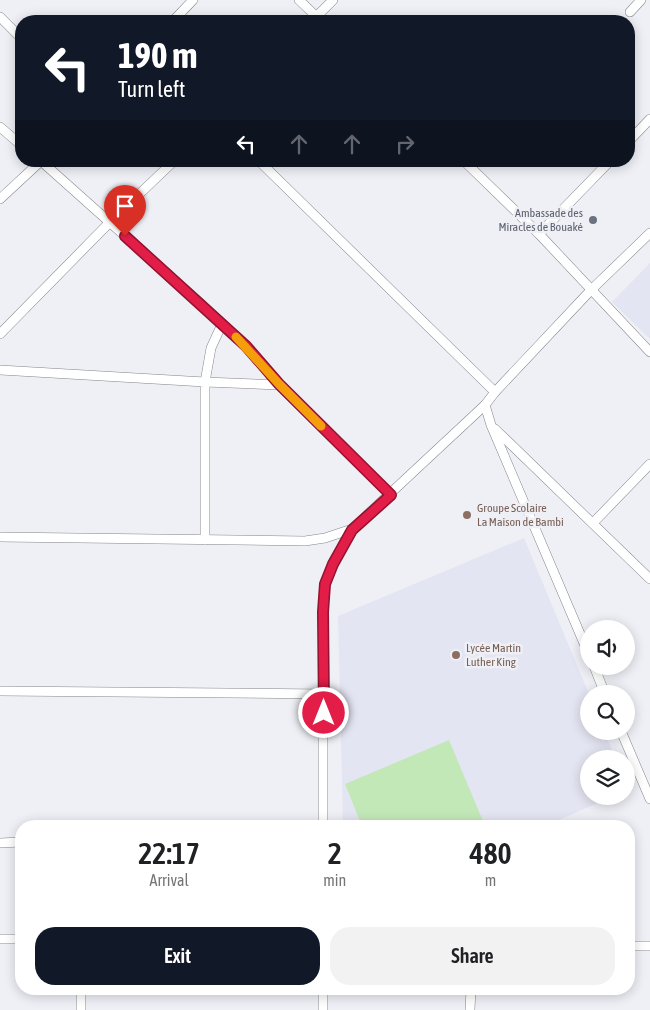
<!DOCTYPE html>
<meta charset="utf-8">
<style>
body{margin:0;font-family:"Asap Condensed",sans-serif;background:#f2f2f2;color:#202124;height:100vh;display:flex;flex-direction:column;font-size:19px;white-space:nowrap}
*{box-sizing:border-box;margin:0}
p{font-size:16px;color:#757577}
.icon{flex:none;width:28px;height:28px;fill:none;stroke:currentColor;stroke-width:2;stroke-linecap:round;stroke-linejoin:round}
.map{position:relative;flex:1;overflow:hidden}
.sheet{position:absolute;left:15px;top:820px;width:620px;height:175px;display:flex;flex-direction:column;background:#fff;border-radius:20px;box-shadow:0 2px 12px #0003}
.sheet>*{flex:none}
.guide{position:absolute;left:15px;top:15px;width:620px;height:152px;border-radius:20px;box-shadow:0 2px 12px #0003;background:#111827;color:#fff;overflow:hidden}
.controls{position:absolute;left:580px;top:620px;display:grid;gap:10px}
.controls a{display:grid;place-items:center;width:55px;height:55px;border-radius:50%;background:#fff;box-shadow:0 2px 12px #0003;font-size:25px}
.pin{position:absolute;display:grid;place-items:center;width:42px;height:42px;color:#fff;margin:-51px -21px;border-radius:50% 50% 50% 0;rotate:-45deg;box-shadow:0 0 5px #0007}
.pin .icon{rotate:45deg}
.me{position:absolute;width:55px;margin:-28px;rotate:0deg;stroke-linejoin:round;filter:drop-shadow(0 0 4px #0008)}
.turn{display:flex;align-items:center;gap:18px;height:105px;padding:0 20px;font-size:22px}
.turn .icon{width:65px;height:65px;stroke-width:2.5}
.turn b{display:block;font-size:35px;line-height:42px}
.lanes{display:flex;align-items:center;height:48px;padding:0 20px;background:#0003;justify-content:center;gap:25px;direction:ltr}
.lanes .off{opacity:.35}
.eta{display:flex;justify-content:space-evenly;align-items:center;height:85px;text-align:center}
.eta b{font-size:30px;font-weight:600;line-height:35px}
.button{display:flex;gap:10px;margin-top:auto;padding:10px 20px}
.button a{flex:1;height:58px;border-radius:20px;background:#111827;color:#fff;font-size:20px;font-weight:600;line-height:58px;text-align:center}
.button a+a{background:#f2f2f2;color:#202124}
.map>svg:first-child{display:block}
.built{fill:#e4e5f2}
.green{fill:#c3e8b8}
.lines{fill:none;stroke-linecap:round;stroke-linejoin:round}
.minor-casing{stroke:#84858a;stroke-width:10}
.minor{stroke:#fff;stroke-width:9}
.route-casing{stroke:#92132f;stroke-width:12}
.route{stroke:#e11d48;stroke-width:9}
.slow{stroke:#f59e0b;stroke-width:9}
.worship-dot{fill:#6b7280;stroke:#eff0f6;stroke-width:2}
.education-dot{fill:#8d6e63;stroke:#eff0f6;stroke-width:2}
.labels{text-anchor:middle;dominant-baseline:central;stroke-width:5;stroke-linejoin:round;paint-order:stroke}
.worship-label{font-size:12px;fill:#5b616d;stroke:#eff0f6;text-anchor:end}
.education-label{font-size:12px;fill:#785e54;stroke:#eff0f6;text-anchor:start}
</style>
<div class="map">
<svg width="650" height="1010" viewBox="0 0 650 1010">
<rect width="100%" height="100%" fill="#eff0f6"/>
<g class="built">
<path d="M650,263V339L612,302Z"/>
<path d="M524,538L589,694V731H604L616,759H589V796H614L545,826H343L338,616Z"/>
</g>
<path class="green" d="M449,740L485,826H362L345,784Z"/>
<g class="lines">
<g class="minor-casing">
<g id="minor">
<path d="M299,0L321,21"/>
<path d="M630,12L641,0"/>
<path d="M0,17L21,38"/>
<path d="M173,21L193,0"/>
<path d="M312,21L333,0"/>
<path d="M0,127L21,145"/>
<path d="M629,141L650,119"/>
<path d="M41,161L199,302L246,346L279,385L391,495"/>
<path d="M259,161L495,392"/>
<path d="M464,161L539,234L650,352"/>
<path d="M0,199L41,161"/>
<path d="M539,234L610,161"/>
<path d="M222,324L211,348L205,382L279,385"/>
<path d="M0,334L110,222L174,161"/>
<path d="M0,370L205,382V540"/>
<path d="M495,429L650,579"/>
<path d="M593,523L650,464"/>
<path d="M0,537L305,541L325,538L352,529"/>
<path d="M589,655L491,425L485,405L495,392L591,290L650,233"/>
<path d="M594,666L605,694"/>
<path d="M0,691L324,694"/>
<path d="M621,731L650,799"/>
<path d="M323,826V612L325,585L333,564L352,529L485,405"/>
<path d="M0,843L21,842"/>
<path d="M0,939H21"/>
<path d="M629,946H650"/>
<path d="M323,989V1010"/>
<path d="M81,1010V989"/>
<path d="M470,1010L471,989"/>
</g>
</g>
<use href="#minor" class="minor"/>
</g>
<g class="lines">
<g class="route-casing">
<path id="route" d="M125,236L246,346L279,384L391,495L352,530L333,564L325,584L323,612L324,713"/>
</g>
<use href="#route" class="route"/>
<path class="slow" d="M236,337L279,384L321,426"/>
</g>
<circle class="worship-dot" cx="593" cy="220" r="5"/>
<g class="education-dot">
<circle cx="467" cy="515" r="5"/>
<circle cx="456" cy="655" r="5"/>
</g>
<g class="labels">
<g class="worship-label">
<text x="583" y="213">Ambassade des<tspan x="583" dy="14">Miracles de Bouaké</tspan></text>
</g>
<g class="education-label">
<text x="477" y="508">Groupe Scolaire<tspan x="477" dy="14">La Maison de Bambi</tspan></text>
<text x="466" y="648">Lycée Martin<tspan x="466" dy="14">Luther King</tspan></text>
</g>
</g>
</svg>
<div class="controls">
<a><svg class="icon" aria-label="sound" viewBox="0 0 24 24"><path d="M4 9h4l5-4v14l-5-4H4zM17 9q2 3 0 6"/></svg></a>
<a><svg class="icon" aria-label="search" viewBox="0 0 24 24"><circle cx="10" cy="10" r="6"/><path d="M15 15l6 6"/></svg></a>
<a><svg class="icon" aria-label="layers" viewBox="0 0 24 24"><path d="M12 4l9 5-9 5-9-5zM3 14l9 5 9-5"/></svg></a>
</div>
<div class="pin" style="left:125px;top:236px;background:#d93025"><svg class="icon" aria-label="arrive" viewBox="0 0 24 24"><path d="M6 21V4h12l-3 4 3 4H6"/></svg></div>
<svg class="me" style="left:324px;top:713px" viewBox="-20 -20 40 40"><circle r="17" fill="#e11d48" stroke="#fff" stroke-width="3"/><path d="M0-11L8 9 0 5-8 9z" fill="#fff"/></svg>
<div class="guide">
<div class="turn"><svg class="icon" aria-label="left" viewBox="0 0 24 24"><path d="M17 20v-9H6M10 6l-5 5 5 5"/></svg><div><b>190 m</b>Turn left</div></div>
<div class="lanes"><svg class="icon" aria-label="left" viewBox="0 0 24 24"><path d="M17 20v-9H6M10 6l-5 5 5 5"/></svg><svg class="icon off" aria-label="ahead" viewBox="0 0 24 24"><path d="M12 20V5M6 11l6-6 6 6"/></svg><svg class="icon off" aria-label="ahead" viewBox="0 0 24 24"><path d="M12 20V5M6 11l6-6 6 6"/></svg><svg class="icon off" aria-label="right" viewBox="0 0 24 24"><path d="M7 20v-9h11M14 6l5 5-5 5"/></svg></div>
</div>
<section class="sheet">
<div class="eta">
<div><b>22:17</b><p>Arrival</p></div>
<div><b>2</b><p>min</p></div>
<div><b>480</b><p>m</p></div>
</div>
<div class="button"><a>Exit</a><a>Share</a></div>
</section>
</div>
